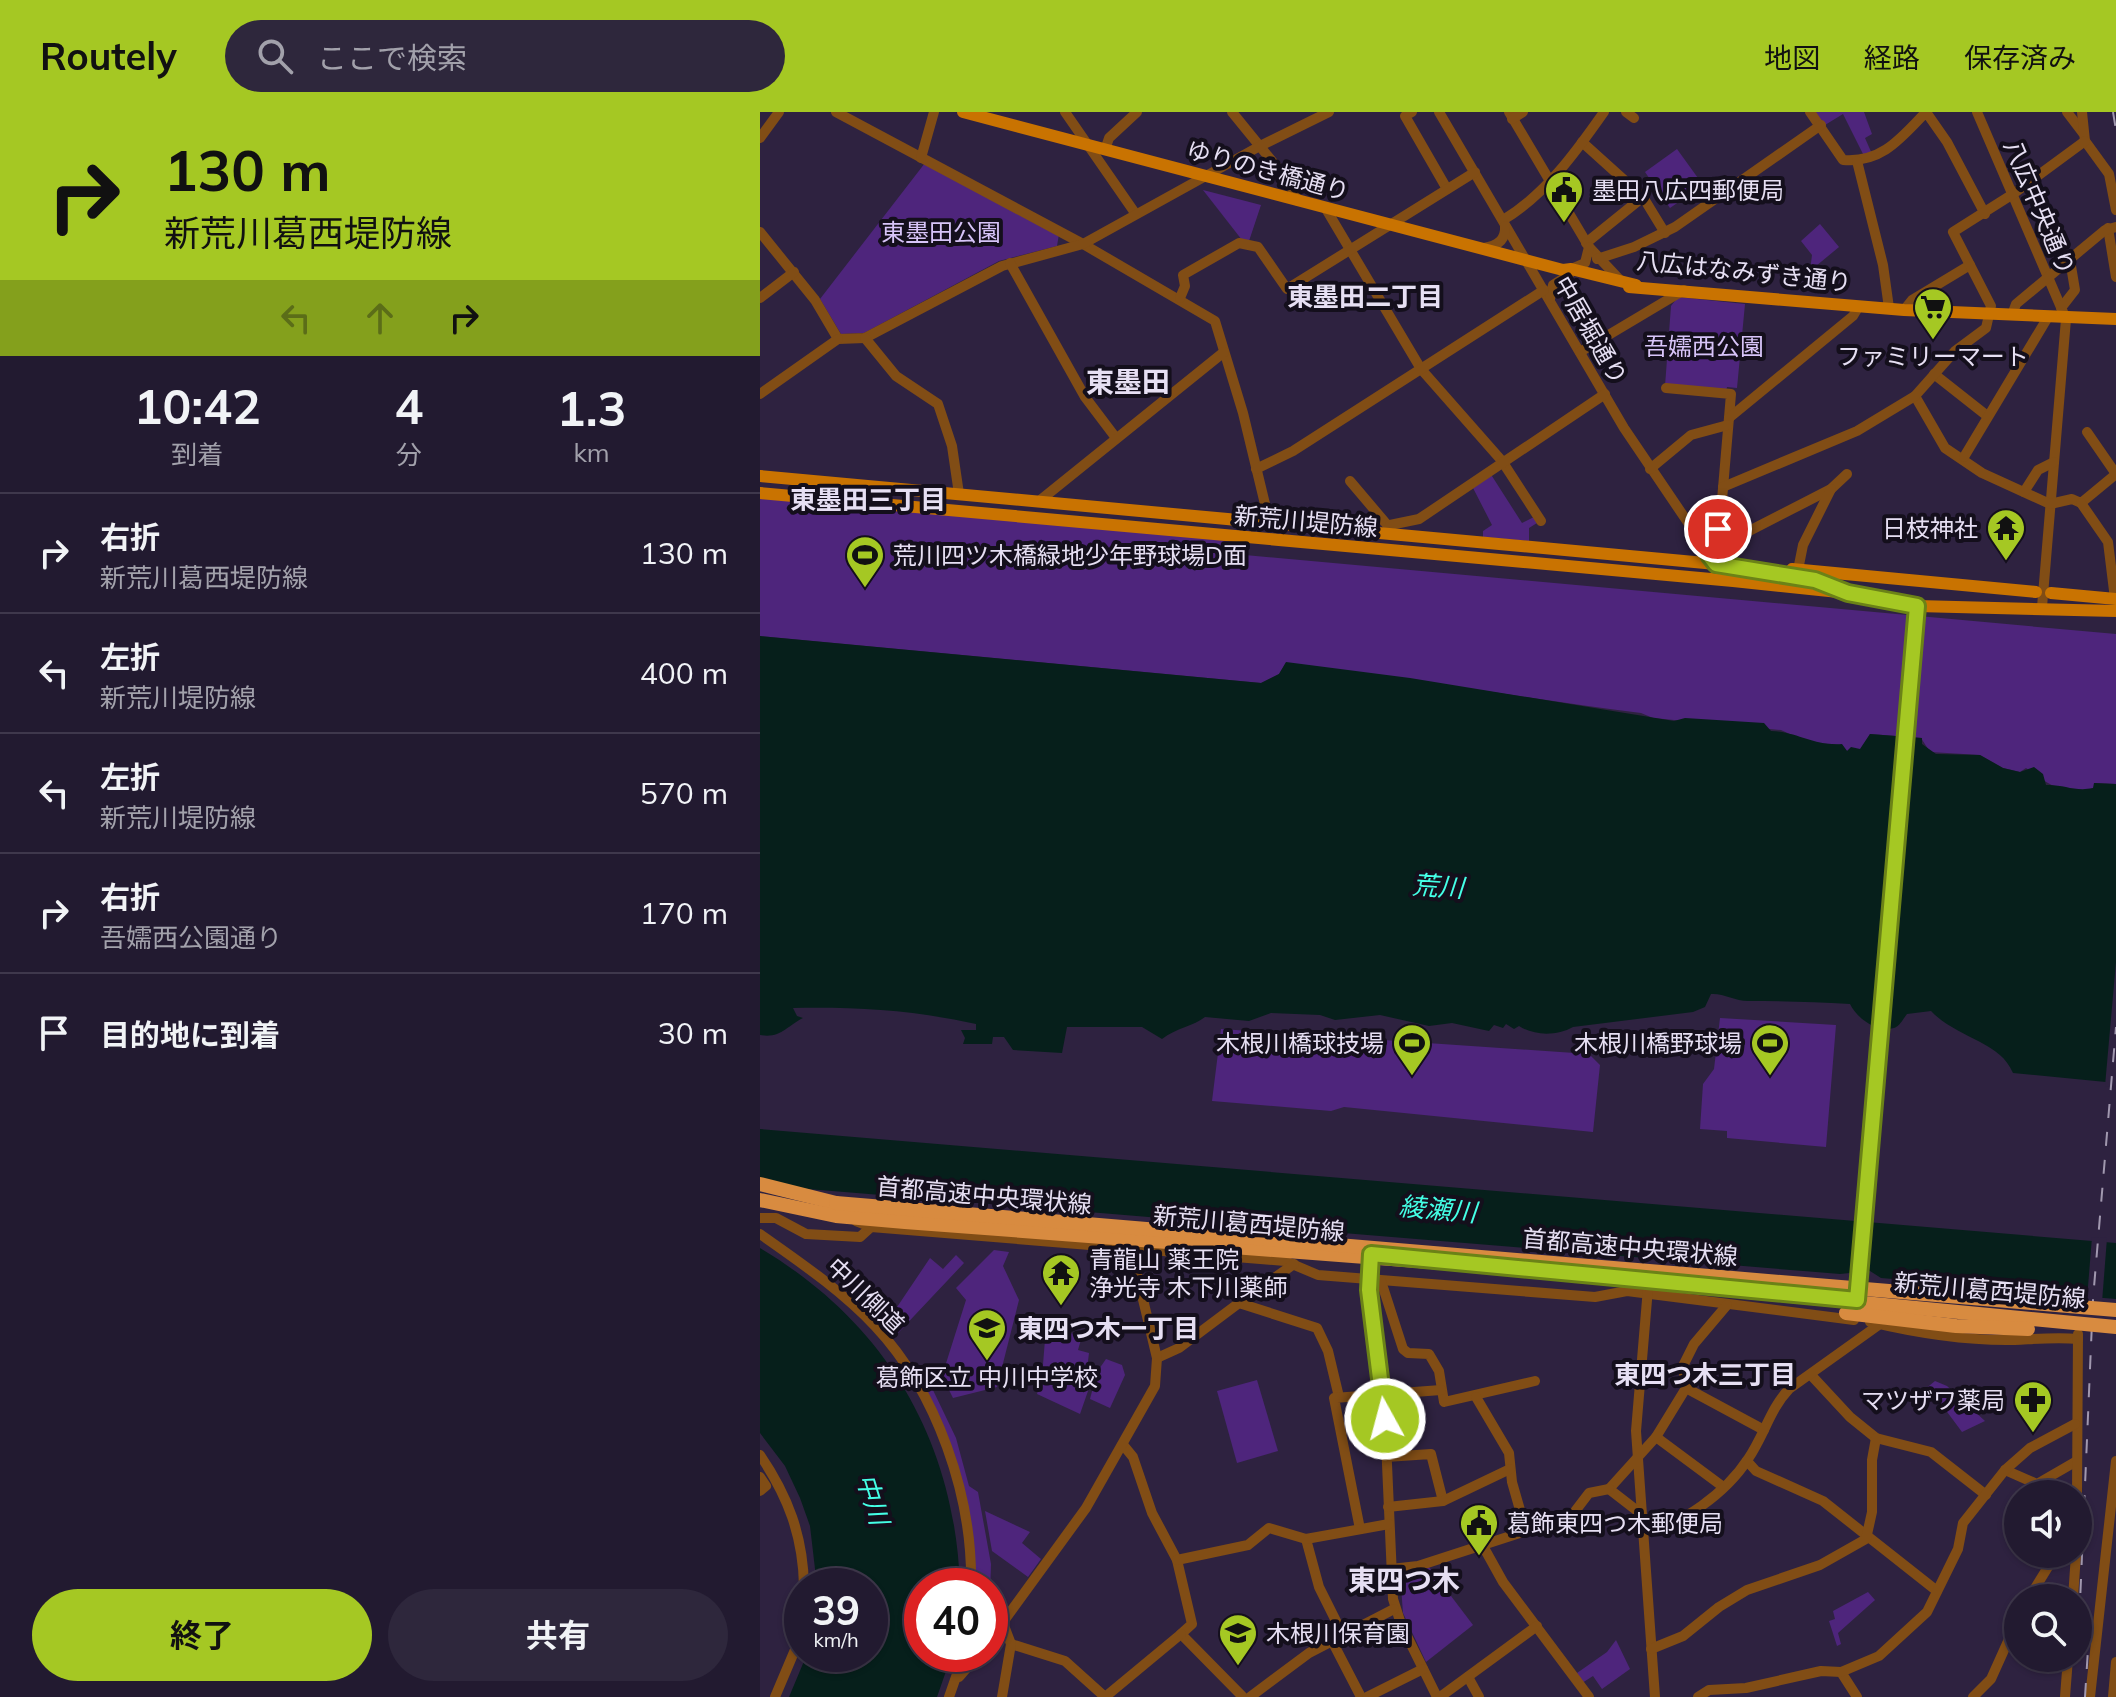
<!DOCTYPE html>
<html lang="ja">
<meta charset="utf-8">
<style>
body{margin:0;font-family:Mulish,"Noto Sans JP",sans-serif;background:#2e273c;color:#f1f3f6;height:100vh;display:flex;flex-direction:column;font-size:30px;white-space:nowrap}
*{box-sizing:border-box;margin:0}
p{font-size:26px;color:#a2a1ab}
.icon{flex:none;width:44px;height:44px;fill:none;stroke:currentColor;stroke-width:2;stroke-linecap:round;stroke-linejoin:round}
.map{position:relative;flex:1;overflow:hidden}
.sheet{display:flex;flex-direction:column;background:#221a30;width:760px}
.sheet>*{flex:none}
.guide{background:#a5c823;color:#111;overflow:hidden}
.controls{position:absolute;left:1244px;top:1368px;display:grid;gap:16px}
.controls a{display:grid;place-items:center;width:88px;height:88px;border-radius:50%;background:#221a30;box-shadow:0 2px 6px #0004,0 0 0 2px #3f384c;font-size:40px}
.speed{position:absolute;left:24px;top:1456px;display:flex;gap:16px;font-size:40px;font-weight:700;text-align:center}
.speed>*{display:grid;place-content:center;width:104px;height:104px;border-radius:50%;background:#221a30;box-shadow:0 2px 6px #0004,0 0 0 2px #3f384c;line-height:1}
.speed small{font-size:20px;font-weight:400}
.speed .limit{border:12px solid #d22;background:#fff;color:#111}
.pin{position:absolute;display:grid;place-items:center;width:68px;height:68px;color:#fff;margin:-34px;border:4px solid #fff;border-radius:50%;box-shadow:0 2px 8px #0007}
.me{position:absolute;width:88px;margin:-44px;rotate:353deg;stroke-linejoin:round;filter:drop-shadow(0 0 6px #0008)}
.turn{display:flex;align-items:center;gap:28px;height:168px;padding:0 32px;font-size:36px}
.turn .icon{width:104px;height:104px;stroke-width:2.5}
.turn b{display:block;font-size:56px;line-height:68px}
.lanes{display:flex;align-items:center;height:76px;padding:0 32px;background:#0003;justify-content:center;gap:40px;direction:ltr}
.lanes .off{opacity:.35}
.eta{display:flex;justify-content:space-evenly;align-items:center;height:136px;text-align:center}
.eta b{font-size:48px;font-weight:700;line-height:56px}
.button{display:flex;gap:16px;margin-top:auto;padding:16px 32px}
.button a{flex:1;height:92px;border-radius:48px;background:#a5c823;color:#111;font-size:32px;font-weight:700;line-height:92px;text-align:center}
.button a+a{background:#2e273c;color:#f1f3f6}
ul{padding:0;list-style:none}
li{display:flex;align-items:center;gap:24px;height:120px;padding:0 32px;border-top:2px solid #3f384c}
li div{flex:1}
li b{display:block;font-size:30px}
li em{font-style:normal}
header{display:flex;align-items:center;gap:48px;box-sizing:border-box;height:112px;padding:0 40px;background:#a5c823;color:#111}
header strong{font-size:38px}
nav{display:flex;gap:44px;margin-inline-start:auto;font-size:28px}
.search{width:560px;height:72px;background:#2e273c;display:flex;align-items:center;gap:20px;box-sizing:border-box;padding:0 28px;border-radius:44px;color:#a2a1ab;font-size:30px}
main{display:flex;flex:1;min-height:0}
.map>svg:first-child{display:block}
.green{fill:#4e257c}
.water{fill:#061f1b}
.pier{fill:#2e2240}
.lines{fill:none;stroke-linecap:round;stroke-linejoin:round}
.minor{stroke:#814d15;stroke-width:10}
.major{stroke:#c97301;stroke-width:12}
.highway{stroke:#d88b40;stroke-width:14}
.rail{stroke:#a198af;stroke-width:2;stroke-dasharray:14 14;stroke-linecap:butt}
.highway-bridge{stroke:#d88b40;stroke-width:14}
.route-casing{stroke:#6b8217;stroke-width:20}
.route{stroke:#a5c823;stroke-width:14}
.labels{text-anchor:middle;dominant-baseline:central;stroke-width:8;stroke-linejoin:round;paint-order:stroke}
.street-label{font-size:24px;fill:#e6dff3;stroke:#140f1c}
.poi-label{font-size:24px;fill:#e6dff3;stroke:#140f1c;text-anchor:start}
.park-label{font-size:24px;fill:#d7c4f8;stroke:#140f1c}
.neighbourhood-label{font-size:26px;font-weight:bold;fill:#e6dff3;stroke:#140f1c}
.water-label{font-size:26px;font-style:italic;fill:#44ffe6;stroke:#140f1c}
.quarter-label{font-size:28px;font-weight:bold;fill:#e6dff3;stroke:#140f1c}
</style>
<header>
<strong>Routely</strong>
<div class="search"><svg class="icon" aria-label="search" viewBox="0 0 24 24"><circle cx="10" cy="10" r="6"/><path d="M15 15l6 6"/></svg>ここで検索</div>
<nav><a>地図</a><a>経路</a><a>保存済み</a></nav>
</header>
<main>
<section class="sheet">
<div class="guide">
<div class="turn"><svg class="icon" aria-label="right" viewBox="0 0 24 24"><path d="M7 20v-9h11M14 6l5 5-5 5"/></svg><div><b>130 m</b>新荒川葛西堤防線</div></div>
<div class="lanes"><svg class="icon off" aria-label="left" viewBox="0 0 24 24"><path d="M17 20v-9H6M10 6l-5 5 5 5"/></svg><svg class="icon off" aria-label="ahead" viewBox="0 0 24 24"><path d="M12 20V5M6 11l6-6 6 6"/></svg><svg class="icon" aria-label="right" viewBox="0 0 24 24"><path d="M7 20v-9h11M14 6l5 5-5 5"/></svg></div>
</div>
<div class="eta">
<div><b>10:42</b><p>到着</p></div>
<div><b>4</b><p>分</p></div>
<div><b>1.3</b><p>km</p></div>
</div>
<ul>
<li><svg class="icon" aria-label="right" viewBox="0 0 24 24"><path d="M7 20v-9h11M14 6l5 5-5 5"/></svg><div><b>右折</b><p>新荒川葛西堤防線</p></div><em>130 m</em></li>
<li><svg class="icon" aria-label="left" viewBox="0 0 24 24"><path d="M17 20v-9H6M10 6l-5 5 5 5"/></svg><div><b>左折</b><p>新荒川堤防線</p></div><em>400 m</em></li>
<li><svg class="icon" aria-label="left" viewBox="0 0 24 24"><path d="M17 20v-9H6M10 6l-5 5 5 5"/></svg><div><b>左折</b><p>新荒川堤防線</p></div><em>570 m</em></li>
<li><svg class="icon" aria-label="right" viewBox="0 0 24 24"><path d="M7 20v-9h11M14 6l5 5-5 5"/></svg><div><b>右折</b><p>吾嬬西公園通り</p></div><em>170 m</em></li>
<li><svg class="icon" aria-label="arrive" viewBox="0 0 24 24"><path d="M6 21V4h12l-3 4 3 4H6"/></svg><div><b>目的地に到着</b></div><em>30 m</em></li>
</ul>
<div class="button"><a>終了</a><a>共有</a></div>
</section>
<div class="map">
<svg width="1356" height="1585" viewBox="0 0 1356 1585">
<rect width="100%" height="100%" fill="#2e2240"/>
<g class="green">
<path d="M1054,0H1104L1112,22L1105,26L1112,42L1104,44L1083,2L1065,13Z"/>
<path d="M917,37L943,73L910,96L885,60Z"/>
<path d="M165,51L299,122L297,134L239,149L104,221L81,222L60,187Z"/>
<path d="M443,78L501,93L489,129L482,128Z"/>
<path d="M1060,112L1079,135L1050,159L1052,143L1041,129Z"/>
<path d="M918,185L985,192L977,276L967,275L966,280L905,274L911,194Z"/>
<path d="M730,361L762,411L774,405L777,411L769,416V429L723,425V419L732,413L712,374Z"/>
<path d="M0,384L475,428L474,442L1356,522V672L1334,671V676C1301,684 1290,673 1266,656L1260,660L1243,656L1220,643L1170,640L1161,626L1110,622L1100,638L1087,639L1082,633L1047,630L1021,618L893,606L881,601C762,586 644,565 526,551L519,562L501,571L0,524Z"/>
<path d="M960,906L1076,913L1066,1035L967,1026V1019L940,1017L943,972L954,957Z"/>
<path d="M461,917L829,942L840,953L833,1020L584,995L571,999L452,989Z"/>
<path d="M234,1138L249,1140L243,1154L259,1188L237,1275L193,1286L182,1264L206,1188L196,1176Z"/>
<path d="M196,1143L204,1151L138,1221L127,1210L170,1146L183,1157Z"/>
<path d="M286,1215L322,1224L318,1238L329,1241L327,1257L335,1259L320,1302L277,1282L282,1265Z"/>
<path d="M346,1247L362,1253L365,1263L350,1296L330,1287L337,1260Z"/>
<path d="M497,1268L518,1339L477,1351L457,1279Z"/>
<path d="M1175,1269L1187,1274L1225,1309L1202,1320L1179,1289L1176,1290L1164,1278Z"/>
<path d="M172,1276L196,1326L209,1374L218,1380L231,1452L230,1482V1474H216L211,1415L164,1279Z"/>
<path d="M225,1399L270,1420L262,1431L281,1447L268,1465L232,1439Z"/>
<path d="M669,1455L713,1513L666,1550L643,1501L640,1461Z"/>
<path d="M1108,1480L1115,1488L1078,1521L1081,1532L1077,1534L1069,1509L1075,1507L1073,1499Z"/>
<path d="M856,1528L870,1557L842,1577L833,1564L822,1571L817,1561L847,1540Z"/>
</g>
<g class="water">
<path d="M0,524L501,571L519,562L526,550L650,566L914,609L925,606L1004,611L1011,619C1039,620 1052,634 1082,632L1087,639L1091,635L1100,637L1110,622L1162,626V632L1176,642L1220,643L1243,656L1260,660L1274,655L1283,662L1286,673C1303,672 1315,680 1333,676L1334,671L1356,672V971L1253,961C1240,929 1198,927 1171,899L1147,902C1143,907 1140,914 1134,916C1116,921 1097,906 1090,892C1056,890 1023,889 988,889C975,889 963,881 951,882L945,895L933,900L813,915C797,924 774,924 759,914L754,917L746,912L743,916L734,913L729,919L692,911L669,914L620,903L575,908L560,903L511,901L489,909L445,905C434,914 416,916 402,927L382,915H307L302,941L253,938L244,925H233L232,932H203L205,926L201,918H216V912C151,898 100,895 33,896L37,904L43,906C27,914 20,927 0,923Z"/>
<path d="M0,1017L1356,1131V1187L1212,1175L1206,1168L1150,1163L1145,1168L1121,1166L1110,1159L1080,1162L0,1073Z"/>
<path d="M0,1136C126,1211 195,1328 200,1474H162V1542H192L177,1585H29L47,1542H110V1474H57L50,1414L40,1386L25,1354L0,1321Z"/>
</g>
<g class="pier">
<path d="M1138,621L1155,622L1128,921L1113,917Z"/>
<path d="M1356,850V975L1345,974Z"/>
<path d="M1332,1125L1347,1126L1342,1190L1327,1187Z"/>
</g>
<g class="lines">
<g class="minor">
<path d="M76,0L323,132L455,209L483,301L505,392L504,410"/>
<path d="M305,0L375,101"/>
<path d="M472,0L529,70L538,89"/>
<path d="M652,0L645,4L687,77"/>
<path d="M679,0L864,316L956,452"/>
<path d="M749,0L829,135L859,167"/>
<path d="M866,0L874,6"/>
<path d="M1050,0L1083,48C1122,51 1141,26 1166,0L1187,30L1225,102"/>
<path d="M1217,0L1306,207L1282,495"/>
<path d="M1307,0L1323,21"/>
<path d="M1322,0L1325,29L1349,62L1356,98"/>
<path d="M752,7L763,0"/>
<path d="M0,26L19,0"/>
<path d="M822,30L883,85L905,121"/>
<path d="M345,38L349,26L377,0"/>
<path d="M161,46L174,0"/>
<path d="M1097,49L1123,153L1129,196"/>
<path d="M566,97L661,257L742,349L781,409"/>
<path d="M743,108C785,83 816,40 844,0"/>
<path d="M1348,116L1356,165"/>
<path d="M0,120L55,188L78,227L105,226L242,154L323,132L500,34L569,0"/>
<path d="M826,131L883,85"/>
<path d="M724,136C737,134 746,128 745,114"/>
<path d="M837,147L874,135L915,115L1061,13"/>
<path d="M250,151L325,285L356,326"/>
<path d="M811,157L825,151L829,135"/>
<path d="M0,186L34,160"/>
<path d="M420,186L425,174L423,163L479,131L498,135L527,177L715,60"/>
<path d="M790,187L793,173L809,163"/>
<path d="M1301,196L1315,178L1310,148"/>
<path d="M1144,198L1152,188L1210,153"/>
<path d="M1252,203L1256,192L1345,118L1356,115"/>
<path d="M105,226L136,264L178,292L192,334L199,382"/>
<path d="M820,240L924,178"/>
<path d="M1174,262L1226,303"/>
<path d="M906,276L971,282L958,435L949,443"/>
<path d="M0,282L78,227"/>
<path d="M1155,284L1185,336L1222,361L1290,392L1312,387L1321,391L1356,362"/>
<path d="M969,306L1093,204L1099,194"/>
<path d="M1327,320L1356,362"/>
<path d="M1204,345L1288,205"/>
<path d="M496,357L533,339L784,178"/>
<path d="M890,357L931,323L968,313"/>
<path d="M590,369L629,415"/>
<path d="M963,375L1097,319L1155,284L1195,239L1226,216L1231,194L1193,120L1253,82L1325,29"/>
<path d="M1264,380L1278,358L1294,350"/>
<path d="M278,390L464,240"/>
<path d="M1321,391L1348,430L1355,487"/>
<path d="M629,422L630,413L659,407L845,282"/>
<path d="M958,435L1071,377L1087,362"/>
<path d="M1038,458L1043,433L1071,377"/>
<path d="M0,1106H16L46,1122L100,1125L111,1115"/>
<path d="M96,1109L111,1115L525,1149L558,1163L835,1185L867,1179L1094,1208"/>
<path d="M0,1122C41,1151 81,1178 115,1214C177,1280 213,1384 211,1474"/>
<path d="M611,1142L609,1178L625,1307L633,1487L641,1512L677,1585"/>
<path d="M621,1169L643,1237L648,1241L669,1242L679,1259L684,1290L775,1269"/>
<path d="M888,1176L876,1319L895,1585"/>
<path d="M479,1191L534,1152"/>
<path d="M1110,1210C1156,1221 1207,1229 1255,1228C1276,1227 1296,1225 1318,1227"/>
<path d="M397,1246L419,1236L479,1191L557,1216L568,1239L579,1285"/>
<path d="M1051,1263L1090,1305L1116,1326L1171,1340L1226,1383"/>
<path d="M926,1276L1004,1318"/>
<path d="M716,1285L749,1341L752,1370L766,1419"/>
<path d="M896,1325L962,1374"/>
<path d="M364,1334L373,1345L392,1401L417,1448L432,1512L421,1522L483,1585"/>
<path d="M0,1343C28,1384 43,1424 44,1474"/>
<path d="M626,1345L671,1342L683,1389"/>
<path d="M987,1349L996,1359L1063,1389L1177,1479"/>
<path d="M1245,1358L1277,1372L1315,1350"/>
<path d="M0,1365L6,1374L0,1379"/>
<path d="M1317,1382L1318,1222"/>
<path d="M628,1395L683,1389L750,1357"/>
<path d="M1318,1399V1410"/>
<path d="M880,1401L849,1377L896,1325L926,1276L923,1254L934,1232L967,1193"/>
<path d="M600,1417L574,1286L681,1278"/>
<path d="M882,1418C920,1417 968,1378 988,1347C1004,1324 1010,1297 1029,1277L1120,1212"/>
<path d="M546,1427L559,1475L583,1523"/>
<path d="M723,1434L743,1470L829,1585"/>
<path d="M417,1448L488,1433L509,1416L546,1427L629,1412"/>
<path d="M631,1457L658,1454L766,1419L803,1415L829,1381L849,1377"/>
<path d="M1269,1486L1296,1442"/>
<path d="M1313,1486L1316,1442"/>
<path d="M230,1528L326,1396L395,1274L397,1246L370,1133"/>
<path d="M572,1529L601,1585"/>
<path d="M251,1532L305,1549L345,1585L421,1522"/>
<path d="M891,1537L923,1524L959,1495L987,1478L1060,1453L1106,1427L1112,1400V1348L1116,1326"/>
<path d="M1081,1560L1097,1585"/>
<path d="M199,1565L219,1542"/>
<path d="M708,1565L719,1585"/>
<path d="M15,1585L37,1533L42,1506"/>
<path d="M189,1585L204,1542"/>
<path d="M242,1585L251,1532L243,1511"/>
<path d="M490,1585L549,1541L634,1497"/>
<path d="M607,1585L663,1557"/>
<path d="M680,1585L777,1514"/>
<path d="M938,1585L949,1578L986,1576L1061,1559L1081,1560L1119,1544L1167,1500L1198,1437L1203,1411L1245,1358L1270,1336L1315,1312"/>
<path d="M1213,1585L1231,1567L1258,1507"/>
<path d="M1305,1585L1308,1546"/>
<path d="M1330,1585L1356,1349"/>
<path d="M1353,1585L1356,1550"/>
</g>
<g class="major">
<path d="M203,0L803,158L811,157L876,173"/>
<path d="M869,175L1144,198L1356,207"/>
<path d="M0,364L956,452L1055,468L1074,475"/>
<path d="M0,381L973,469L1088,481L1157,494L1356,499"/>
<path d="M1032,457L1276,480"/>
<path d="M1291,481L1356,487"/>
<path d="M1097,1185L1157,494"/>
</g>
<path class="highway" d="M0,1072L76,1091"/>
<g class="rail">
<path d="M1353,0L1356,18"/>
<path d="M1318,1537L1333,1187L1356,915"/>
<path d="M1325,1585L1329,1521"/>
</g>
<g class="highway-bridge">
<path d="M0,1088L76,1104L145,1110L697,1152L1356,1215"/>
<path d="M76,1091L1356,1198"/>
<path d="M1086,1201L1196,1214L1268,1217"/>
</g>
</g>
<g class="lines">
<g class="route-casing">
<path id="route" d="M625,1307L609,1178L611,1142L1097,1188L1157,494L1088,481L1055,468L956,452L949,443L958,435V417"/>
</g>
<use href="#route" class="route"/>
</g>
<defs>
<g id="civic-pin" transform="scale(2)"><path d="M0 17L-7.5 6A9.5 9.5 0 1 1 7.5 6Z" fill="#a5c823" stroke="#140f1c"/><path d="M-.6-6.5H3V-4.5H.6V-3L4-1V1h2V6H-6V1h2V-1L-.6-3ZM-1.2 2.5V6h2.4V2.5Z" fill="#111"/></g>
<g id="supermarket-pin" transform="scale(2)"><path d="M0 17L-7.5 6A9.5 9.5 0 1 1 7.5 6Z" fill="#a5c823" stroke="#140f1c"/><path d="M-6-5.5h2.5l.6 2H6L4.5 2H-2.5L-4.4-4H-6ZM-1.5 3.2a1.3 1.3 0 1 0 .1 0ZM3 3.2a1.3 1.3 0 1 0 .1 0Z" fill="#111"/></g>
<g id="temple-pin" transform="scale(2)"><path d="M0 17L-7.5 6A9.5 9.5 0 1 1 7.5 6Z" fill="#a5c823" stroke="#140f1c"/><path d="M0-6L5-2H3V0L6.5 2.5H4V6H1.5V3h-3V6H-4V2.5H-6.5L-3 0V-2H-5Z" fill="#111"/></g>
<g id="stadium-pin" transform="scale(2)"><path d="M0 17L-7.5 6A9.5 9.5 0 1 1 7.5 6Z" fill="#a5c823" stroke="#140f1c"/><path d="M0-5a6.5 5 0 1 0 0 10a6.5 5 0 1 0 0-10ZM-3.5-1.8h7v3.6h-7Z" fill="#111"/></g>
<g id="school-pin" transform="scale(2)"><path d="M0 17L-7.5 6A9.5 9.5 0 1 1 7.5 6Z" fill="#a5c823" stroke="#140f1c"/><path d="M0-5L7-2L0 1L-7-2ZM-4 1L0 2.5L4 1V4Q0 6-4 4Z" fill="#111"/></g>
<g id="pharmacy-pin" transform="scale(2)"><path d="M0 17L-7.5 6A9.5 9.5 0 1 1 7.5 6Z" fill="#a5c823" stroke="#140f1c"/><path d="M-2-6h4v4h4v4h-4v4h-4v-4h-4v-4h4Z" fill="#111"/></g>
</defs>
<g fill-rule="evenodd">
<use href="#civic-pin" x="804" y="78"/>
<use href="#supermarket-pin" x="1173" y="195"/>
<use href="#temple-pin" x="1246" y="416"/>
<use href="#stadium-pin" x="105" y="443"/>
<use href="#stadium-pin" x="652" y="931"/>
<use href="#stadium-pin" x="1010" y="931"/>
<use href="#temple-pin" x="301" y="1161"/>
<use href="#school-pin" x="227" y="1216"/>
<use href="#pharmacy-pin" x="1273" y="1288"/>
<use href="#civic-pin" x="719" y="1411"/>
<use href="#school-pin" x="478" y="1521"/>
</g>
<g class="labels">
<g class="street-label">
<text transform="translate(508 58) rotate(15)">ゆりのき橋通り</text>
<text transform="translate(1280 95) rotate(67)">八広中央通り</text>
<text transform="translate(984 159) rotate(6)">八広はなみずき通り</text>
<text transform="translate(831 218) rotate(60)">中居堀通り</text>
<text transform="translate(546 409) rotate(5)">新荒川堤防線</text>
<text transform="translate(224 1083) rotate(5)">首都高速中央環状線</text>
<text transform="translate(489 1111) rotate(5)">新荒川葛西堤防線</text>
<text transform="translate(870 1135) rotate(5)">首都高速中央環状線</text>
<text transform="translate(1230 1178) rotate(5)">新荒川葛西堤防線</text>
<text transform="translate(106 1183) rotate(44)">中川側道</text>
</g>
<g class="poi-label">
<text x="832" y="78">墨田八広四郵便局</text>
<text x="1173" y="244" text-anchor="middle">ファミリーマート</text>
<text x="1218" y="416" text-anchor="end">日枝神社</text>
<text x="133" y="443">荒川四ツ木橋緑地少年野球場D面</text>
<text x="624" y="931" text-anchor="end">木根川橋球技場</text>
<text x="982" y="931" text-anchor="end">木根川橋野球場</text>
<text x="329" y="1147">青龍山 薬王院<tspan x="329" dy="28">浄光寺 木下川薬師</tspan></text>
<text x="227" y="1265" text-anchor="middle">葛飾区立 中川中学校</text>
<text x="1245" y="1288" text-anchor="end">マツザワ薬局</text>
<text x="747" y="1411">葛飾東四つ木郵便局</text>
<text x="506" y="1521">木根川保育園</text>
</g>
<g class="park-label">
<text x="181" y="120">東墨田公園</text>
<text x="944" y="234">吾嬬西公園</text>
</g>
<g class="neighbourhood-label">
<text x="605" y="184">東墨田二丁目</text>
<text x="108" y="387">東墨田三丁目</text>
<text x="348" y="1216">東四つ木一丁目</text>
<text x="945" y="1262">東四つ木三丁目</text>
</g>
<g class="water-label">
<text transform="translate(678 774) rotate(4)">荒川</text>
<text transform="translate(678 1097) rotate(5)">綾瀬川</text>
<text transform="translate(113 1387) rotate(73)">中川</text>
</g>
<g class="quarter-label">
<text x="368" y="269">東墨田</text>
<text x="644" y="1467">東四つ木</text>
</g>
</g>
</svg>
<div class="controls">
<a><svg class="icon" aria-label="sound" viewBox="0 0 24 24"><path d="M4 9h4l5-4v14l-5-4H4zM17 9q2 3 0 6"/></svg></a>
<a><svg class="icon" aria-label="search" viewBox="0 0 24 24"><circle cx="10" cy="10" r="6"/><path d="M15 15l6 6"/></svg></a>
</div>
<div class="speed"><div>39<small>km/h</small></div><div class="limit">40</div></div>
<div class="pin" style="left:958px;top:417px;background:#d93025"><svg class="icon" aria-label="arrive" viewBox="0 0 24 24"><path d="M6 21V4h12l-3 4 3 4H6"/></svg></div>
<svg class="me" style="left:625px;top:1307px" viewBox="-20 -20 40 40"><circle r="17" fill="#a5c823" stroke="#fff" stroke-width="3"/><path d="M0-11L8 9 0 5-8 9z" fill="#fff"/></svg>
</div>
</main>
